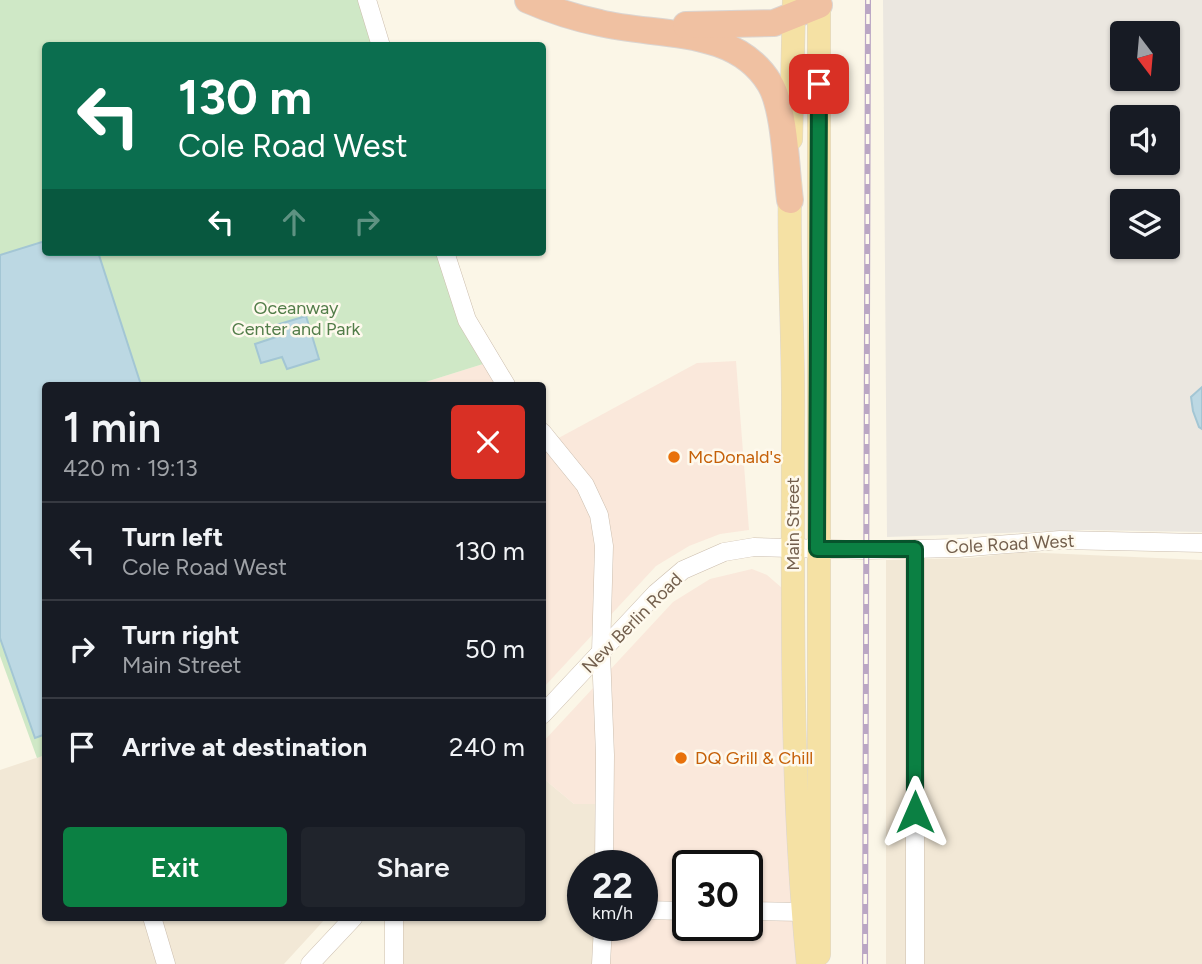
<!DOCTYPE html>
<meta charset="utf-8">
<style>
body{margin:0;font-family:Figtree,sans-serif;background:#20242c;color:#f1f3f6;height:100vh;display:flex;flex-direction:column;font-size:26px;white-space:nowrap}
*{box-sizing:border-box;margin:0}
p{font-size:23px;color:#9ea1a6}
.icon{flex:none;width:38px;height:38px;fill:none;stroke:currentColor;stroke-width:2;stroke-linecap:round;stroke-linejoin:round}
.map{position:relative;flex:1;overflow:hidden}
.sheet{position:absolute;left:42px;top:382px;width:504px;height:539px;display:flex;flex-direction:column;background:#171b24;border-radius:7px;box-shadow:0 2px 5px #0004}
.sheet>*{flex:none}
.banner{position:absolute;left:42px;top:42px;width:504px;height:214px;border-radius:7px;box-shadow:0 2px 5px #0004;background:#0b6e4f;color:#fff;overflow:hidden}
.needle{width:46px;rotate:164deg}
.fabs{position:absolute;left:1110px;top:21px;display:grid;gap:14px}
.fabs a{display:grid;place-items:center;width:70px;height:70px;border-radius:7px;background:#171b24;box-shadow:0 2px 5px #0004;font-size:35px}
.speed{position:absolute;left:567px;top:850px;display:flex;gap:14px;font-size:35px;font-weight:700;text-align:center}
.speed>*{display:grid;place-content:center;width:91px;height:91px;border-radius:50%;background:#171b24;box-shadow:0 2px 5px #0004;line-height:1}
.speed small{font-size:18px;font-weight:400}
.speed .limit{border:4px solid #111;border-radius:10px;background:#fff;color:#111}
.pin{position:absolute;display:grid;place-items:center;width:60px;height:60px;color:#fff;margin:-30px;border-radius:14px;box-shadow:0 4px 10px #0006}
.me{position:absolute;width:77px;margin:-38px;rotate:0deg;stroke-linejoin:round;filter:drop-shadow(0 0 5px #0008)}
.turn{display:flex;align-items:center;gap:24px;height:147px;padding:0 21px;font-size:32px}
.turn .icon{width:91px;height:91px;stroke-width:2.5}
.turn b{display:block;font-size:49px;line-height:60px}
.lanes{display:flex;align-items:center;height:66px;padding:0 21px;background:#0003;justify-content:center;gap:35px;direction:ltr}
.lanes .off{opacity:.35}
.round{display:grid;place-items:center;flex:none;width:74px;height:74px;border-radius:7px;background:#20242c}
.overview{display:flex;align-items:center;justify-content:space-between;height:119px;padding:0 21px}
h1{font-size:42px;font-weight:600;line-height:52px}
.button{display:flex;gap:14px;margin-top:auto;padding:14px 21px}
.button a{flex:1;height:80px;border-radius:7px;background:#0b8043;color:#fff;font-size:28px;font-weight:600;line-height:80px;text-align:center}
.button a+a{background:#20242c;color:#f1f3f6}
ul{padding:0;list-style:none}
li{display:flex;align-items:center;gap:21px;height:98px;padding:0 21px;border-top:2px solid #363941}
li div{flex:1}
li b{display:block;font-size:26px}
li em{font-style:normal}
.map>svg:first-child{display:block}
.residential{fill:#f2e8d6}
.commercial{fill:#fae8db;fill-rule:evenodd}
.industrial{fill:#ebe7e0;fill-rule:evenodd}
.green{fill:#cfe8c6}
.water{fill:#bcd8e3;stroke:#a3c6d4;stroke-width:2}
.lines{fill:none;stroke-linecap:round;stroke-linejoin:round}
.minor-casing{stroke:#ccbeae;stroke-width:19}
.major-casing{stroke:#dbd5d1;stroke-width:24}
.highway-casing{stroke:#dbd5d1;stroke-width:28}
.minor{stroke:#fff;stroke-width:18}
.major{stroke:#f5e1a4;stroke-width:23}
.highway{stroke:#f0c1a2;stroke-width:26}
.rail-casing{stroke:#baa6c4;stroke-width:6}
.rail{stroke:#fef9ed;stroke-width:3.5;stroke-dasharray:10;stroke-linecap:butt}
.route-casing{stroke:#07532c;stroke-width:18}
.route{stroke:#0b8043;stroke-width:12}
.food-dot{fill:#e8710a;stroke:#fef9ed;stroke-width:2.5}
.labels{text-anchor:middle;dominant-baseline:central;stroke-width:5;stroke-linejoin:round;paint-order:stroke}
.park-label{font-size:18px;fill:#527d49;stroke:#fef9ed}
.food-label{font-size:18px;fill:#c56008;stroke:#fef9ed;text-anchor:start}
.street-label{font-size:18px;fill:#735f4d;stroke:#fef9ed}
</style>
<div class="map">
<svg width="1202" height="964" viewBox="0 0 1202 964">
<rect width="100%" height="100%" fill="#fbf6e7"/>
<g class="residential">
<path d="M1022,552L1202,560V964H886V560L970,558Z"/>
<path d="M45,755L46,917H327L284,964H0V770Z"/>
<path d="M543,778L574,804L611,803L610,866H583V926H609V964H388L387,917H542Z"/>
</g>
<g class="commercial">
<path d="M736,361L749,530L720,534L689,546L656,566L543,688L542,447L697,363Z"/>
<path d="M483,364L498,385H416Z"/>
<path d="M752,569L767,575L782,588L800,964H609V926H642V866H610L611,804H574L543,778L542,743L673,602L710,579ZM688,866H747V926H688Z"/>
</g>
<path class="industrial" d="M883,0H1202V532L1088,530L887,537ZM1122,33H1167V79H1122ZM1122,117H1167V163H1122ZM1122,201H1167V247H1122Z"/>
<path class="green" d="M0,0H361L375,45L46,46V252H439L464,333L483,364L416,385H46L45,755L37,758L0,656Z"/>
<g class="water">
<path d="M45,241L46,252H98L141,385H46V734L35,738L0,638V255Z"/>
<path d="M306,316L319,359L287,369L282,357L261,363L255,344L276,337L273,326Z"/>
<path d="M1202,387V429L1199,427L1193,411L1191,397Z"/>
</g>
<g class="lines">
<g class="minor-casing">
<g id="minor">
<path d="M367,0L381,46"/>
<path d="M445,252L467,320L506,385"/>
<path d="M542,432L585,485L599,515L604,546L601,652L605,755L604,866"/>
<path d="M542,715L656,593L683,570L724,552L754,547L865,550L958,548L1060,540L1202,543"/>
<path d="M642,910L688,911"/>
<path d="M747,911L803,912"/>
<path d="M152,917L166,964"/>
<path d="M394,917V964"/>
<path d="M310,964L354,917"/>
<path d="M601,964L603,926"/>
<path d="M915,964V549"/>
</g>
</g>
<g class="major-casing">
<g id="major">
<path d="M791,139L794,0"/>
<path d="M790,184C788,263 794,343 793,423C793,603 790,784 808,964"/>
<path d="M819,954V0"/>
</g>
</g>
<g class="highway-casing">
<g id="highway">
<path d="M528,0C551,10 575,18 600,23C657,37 736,26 770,84C785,109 786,170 790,200"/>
<path d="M686,25L774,23L819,5"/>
</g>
</g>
<use href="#minor" class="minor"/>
<use href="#major" class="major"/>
<use href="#highway" class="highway"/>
<g class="rail-casing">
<path id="rail" d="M865,964L868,0"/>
</g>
<use href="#rail" class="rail"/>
</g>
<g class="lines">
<g class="route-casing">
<path id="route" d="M819,84L817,549H915V812"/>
</g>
<use href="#route" class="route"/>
</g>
<g class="food-dot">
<circle cx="674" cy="457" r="7"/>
<circle cx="681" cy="758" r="7"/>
</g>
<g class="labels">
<g class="park-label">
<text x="296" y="308">Oceanway<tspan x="296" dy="21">Center and Park</tspan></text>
</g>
<g class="food-label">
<text x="688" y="457">McDonald's</text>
<text x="695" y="758">DQ Grill &amp; Chill</text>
</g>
<g class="street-label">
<text transform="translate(793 524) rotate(-90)">Main Street</text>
<text transform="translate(1010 544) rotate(-3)">Cole Road West</text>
<text transform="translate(632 623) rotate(-45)">New Berlin Road</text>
</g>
</g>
</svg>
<div class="fabs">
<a><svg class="needle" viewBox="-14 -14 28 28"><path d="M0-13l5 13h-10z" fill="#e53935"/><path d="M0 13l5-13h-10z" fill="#9ea1a6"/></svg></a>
<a><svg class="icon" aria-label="sound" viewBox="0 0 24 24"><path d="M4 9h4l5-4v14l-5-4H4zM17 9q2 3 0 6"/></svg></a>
<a><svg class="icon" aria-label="layers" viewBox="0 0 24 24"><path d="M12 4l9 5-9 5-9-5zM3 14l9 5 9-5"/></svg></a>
</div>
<div class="speed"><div>22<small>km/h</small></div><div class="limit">30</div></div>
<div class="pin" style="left:819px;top:84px;background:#d93025"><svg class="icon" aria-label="arrive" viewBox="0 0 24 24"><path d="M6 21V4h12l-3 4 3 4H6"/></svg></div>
<svg class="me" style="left:915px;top:812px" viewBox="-20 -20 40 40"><path d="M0-17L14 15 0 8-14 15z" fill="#0b8043" stroke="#fff" stroke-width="4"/></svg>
<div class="banner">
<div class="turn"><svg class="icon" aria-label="left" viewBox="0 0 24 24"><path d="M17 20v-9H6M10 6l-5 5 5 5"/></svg><div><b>130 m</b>Cole Road West</div></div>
<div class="lanes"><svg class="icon" aria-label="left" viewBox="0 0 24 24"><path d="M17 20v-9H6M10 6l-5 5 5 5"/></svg><svg class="icon off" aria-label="ahead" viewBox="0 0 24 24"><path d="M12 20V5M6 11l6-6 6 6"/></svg><svg class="icon off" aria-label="right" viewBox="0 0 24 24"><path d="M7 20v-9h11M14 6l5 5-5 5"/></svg></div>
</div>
<section class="sheet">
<div class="overview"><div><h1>1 min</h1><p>420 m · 19:13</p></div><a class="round" style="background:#d93025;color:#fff"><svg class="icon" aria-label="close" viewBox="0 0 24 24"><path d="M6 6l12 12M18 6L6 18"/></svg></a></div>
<ul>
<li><svg class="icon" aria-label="left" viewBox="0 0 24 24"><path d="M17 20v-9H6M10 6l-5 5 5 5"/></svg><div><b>Turn left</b><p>Cole Road West</p></div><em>130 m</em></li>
<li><svg class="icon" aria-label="right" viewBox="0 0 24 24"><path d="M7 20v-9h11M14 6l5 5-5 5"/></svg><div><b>Turn right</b><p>Main Street</p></div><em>50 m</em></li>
<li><svg class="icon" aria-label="arrive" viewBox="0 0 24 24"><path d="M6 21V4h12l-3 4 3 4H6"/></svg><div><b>Arrive at destination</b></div><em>240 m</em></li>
</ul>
<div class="button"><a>Exit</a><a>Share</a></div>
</section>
</div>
